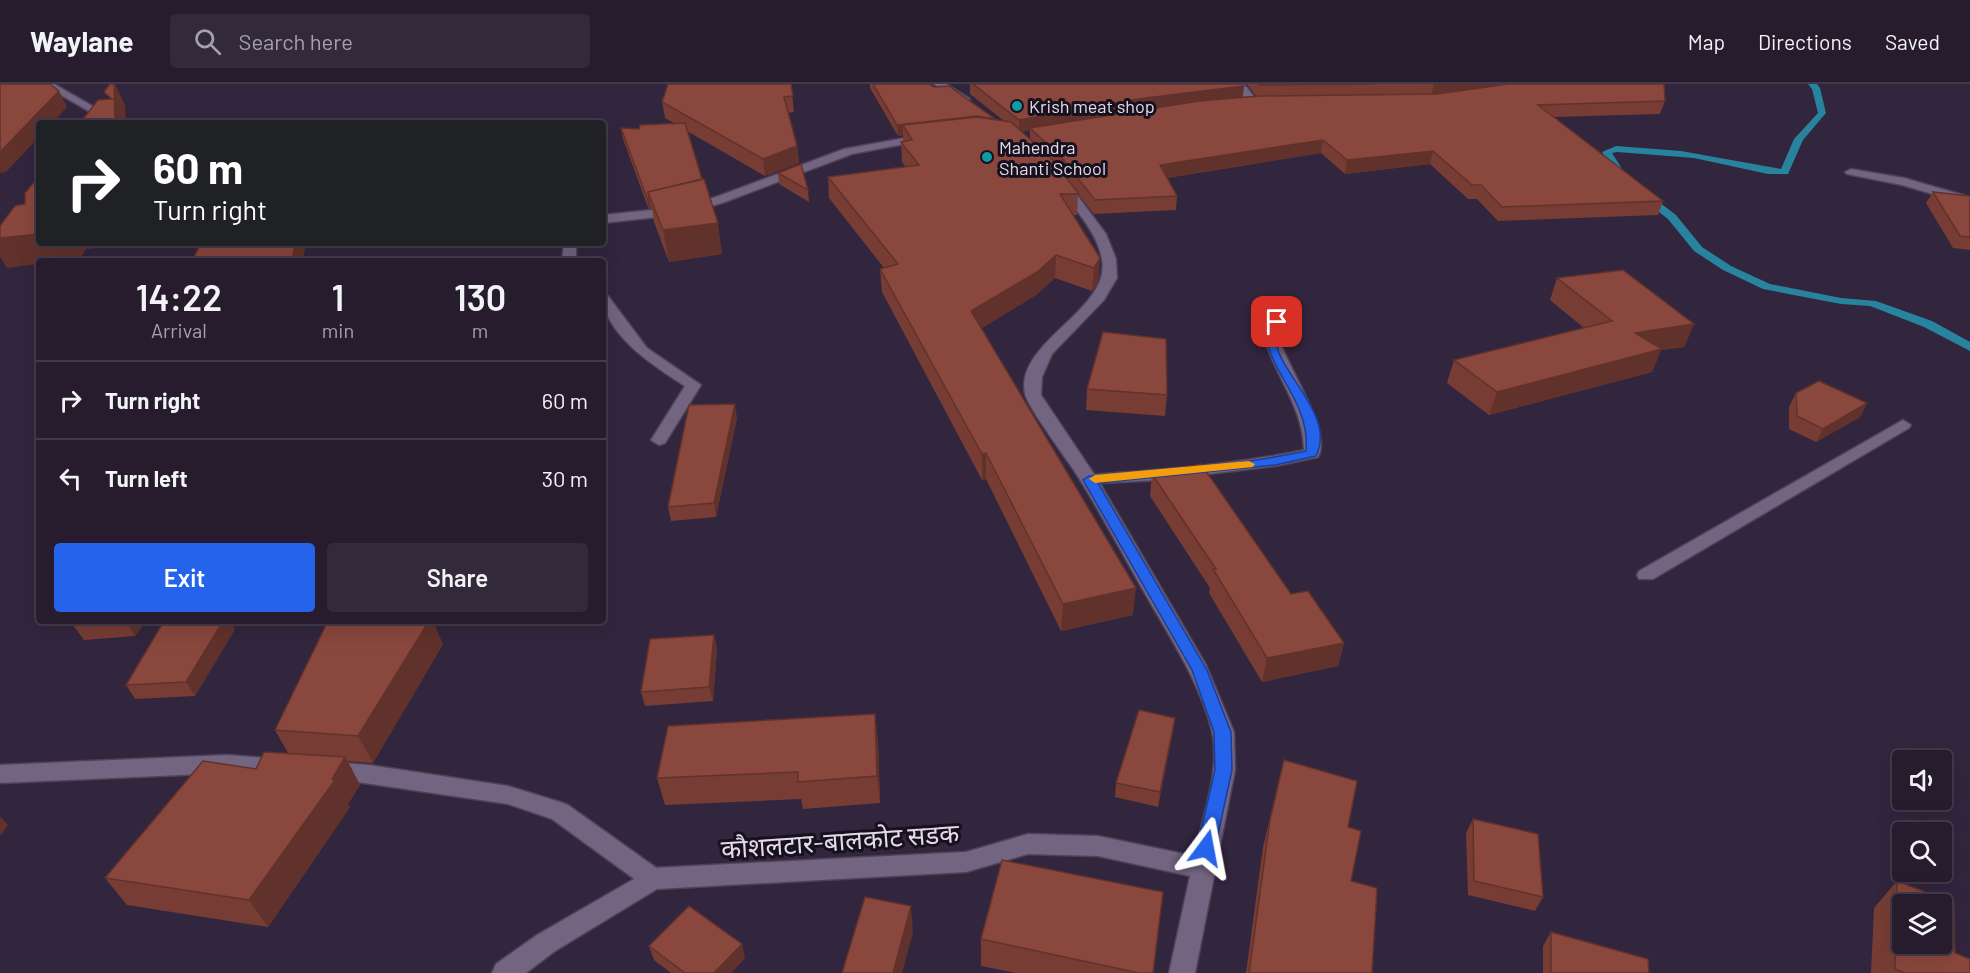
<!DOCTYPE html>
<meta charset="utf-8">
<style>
body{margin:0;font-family:Barlow,"Noto Sans Devanagari",sans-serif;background:#32293a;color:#f1f3f6;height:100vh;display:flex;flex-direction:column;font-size:22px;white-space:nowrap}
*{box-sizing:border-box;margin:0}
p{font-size:20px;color:#a4a1aa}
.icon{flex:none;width:33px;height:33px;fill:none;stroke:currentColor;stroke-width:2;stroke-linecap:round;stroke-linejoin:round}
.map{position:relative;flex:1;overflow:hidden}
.sheet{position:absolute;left:36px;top:174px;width:570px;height:366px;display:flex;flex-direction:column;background:#261c2e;border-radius:6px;box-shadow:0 6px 24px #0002,0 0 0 2px #423a4a}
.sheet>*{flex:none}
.hud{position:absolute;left:36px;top:36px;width:570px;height:126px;border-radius:6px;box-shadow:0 6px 24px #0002,0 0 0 2px #423a4a;background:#202124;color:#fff;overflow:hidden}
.controls{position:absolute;left:1892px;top:666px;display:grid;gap:12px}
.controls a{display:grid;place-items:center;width:60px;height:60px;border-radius:6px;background:#261c2e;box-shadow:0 6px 24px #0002,0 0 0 2px #423a4a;font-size:30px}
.pin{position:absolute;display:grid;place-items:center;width:51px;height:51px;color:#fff;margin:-26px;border-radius:12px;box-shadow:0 3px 9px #0006}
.me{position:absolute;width:66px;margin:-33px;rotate:13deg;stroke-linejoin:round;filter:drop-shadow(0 0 4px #0008)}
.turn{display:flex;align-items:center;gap:21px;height:126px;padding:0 18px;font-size:27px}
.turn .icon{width:78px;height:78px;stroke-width:2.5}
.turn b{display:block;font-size:42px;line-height:51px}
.eta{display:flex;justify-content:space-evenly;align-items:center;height:102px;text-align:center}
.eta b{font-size:36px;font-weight:600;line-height:42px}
.button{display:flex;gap:12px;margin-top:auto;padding:12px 18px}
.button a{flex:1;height:69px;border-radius:6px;background:#2563eb;color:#fff;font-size:24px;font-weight:600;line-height:69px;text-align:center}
.button a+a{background:#32293a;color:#f1f3f6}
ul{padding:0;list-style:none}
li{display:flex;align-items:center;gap:18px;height:78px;padding:0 18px;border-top:2px solid #423a4a}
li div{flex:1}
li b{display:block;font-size:22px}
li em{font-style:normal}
header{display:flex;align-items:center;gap:36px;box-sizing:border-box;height:84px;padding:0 30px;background:#261c2e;border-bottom:2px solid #423a4a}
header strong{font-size:28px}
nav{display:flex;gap:33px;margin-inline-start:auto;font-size:21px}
.search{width:420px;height:54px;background:#32293a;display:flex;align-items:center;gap:15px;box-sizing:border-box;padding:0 21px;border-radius:6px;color:#a4a1aa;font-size:22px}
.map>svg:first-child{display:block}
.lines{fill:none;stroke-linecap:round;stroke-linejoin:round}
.stream{fill:#27839e;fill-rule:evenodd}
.street-casing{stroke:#4e4258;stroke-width:3}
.secondary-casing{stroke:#4e4258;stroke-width:3}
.street{fill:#736481;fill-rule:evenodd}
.secondary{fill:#736481;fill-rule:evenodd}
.wall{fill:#773d34;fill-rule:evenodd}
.shaded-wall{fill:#61322b}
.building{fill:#8a473d;stroke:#61322b;stroke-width:1.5;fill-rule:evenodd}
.route{fill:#2563eb;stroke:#184099;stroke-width:1.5}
.slow{fill:#f59e0b}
.culture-dot{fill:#0f9aa8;stroke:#17111d;stroke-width:2}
.labels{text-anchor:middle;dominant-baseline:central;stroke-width:6;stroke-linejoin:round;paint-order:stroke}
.far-poi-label{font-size:18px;fill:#e2daeb;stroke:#17111d;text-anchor:start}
.near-street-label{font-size:26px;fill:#e2daeb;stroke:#17111d}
</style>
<header>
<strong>Waylane</strong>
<div class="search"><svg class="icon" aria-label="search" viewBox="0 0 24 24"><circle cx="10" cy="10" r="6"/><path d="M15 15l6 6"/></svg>Search here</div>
<nav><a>Map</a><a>Directions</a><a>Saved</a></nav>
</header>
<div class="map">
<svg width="1970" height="889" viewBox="0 0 1970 889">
<rect width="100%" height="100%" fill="#32253e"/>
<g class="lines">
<g class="stream">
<path d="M1808,0H1817L1820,4L1826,29L1803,56L1788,90H1768L1694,74L1617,68L1612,69L1629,96L1624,99L1621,98L1602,68L1616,62L1681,67L1781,85L1794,55L1818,29L1812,5Z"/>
<path d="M1642,111H1650L1676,131L1702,163L1731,182L1770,200L1841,214L1876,217L1932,237L1970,258V267L1924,243L1870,222L1841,220L1763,205L1723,186L1694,167L1668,135L1642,115Z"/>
</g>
<g class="street-casing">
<g id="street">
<path d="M42,0H54L122,39H109Z"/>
<path d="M1234,0H1244L1259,19L1258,21H1250Z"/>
<path d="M927,50L931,51V55L852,70L725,118L685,130L603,139V131L680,123L716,113L844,65Z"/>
<path d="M1851,85L1904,94L1970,113V121L1902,101L1847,90L1845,88Z"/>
<path d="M564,159H576V177H562Z"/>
<path d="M603,211L608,212L647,264L701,301L665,359L659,361L651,356L685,302C655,283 603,250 603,211Z"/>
<path d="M1277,234L1284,238L1277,250C1285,279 1333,348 1318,373L1275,382L1159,396L1083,400L1080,396L1083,392L1089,391C1161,386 1233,381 1304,366C1303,322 1274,291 1263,250L1272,235Z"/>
<path d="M1903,336L1911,341L1909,344L1653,495H1639L1637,491L1639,487Z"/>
<path d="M227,671L280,675L288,678L291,684L288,690L280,693L227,689L0,699V681Z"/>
<path d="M331,678L369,681L508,702L560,718L568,721L662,788L665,795L662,802L653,806L644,802L552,735L508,720L323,693L320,687L323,681Z"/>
</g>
</g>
<g class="secondary-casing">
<g id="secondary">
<path d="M934,0H946L970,15L961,17Z"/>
<path d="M1060,99H1068L1106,150L1116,175L1117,194L1104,216L1052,270L1042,293L1041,311L1098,396L1206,581L1234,648L1235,686L1195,889H1169L1190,792L1098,772L1028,770L966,788L657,805L555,867L526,889H492L496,880L537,851L653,784L966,768L1028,750L1098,752L1194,772C1202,734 1221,686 1212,647C1200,599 1171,555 1147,513C1124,473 1103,433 1079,394C1069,378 1028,324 1025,310C1014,258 1112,226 1102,175C1097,147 1074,125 1058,102Z"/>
</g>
</g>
<use href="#street" class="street"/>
<use href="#secondary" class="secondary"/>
</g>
<g class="wall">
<path d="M791,0L794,28L788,29L797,62L799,79L765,92L687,47L722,170L669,178L654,138L652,125L649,126L623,55L621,44L639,45L674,39L665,34L662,18Z"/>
<path d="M870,0H929L995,35V36L1004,37L970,10V0H1242L1244,2L1243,13L1256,12L1247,0H1664L1665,17L1660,30L1553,33L1663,117L1658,131L1498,137L1477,115H1468L1430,80L1345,90L1321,69L1167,94L1177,112L1176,126L1094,130L1078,110L1077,131H1074L1099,197L1092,207L1055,194L1036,211L982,244L1133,531L1061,547L986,395L982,396L882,208L880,185L884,184L829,114L828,93L906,83L902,78L901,58L903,57V51L898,52L870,4ZM1030,46V55L1022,48Z"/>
<path d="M778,89L808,106L809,118L779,100Z"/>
<path d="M1933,108L1970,112V166L1953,164L1926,119Z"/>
<path d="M1557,194L1694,240L1684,263L1661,266L1652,288L1489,331L1447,299L1454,276L1584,244L1550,216Z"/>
<path d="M1087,305L1167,311L1165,332L1086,326Z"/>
<path d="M1796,309L1867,319L1860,333L1816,358L1789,345V323Z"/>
<path d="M737,334L716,433L671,437L668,423Z"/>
<path d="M1152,390L1291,510L1344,559L1338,582L1262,598L1209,509L1210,504L1150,412Z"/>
<path d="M70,537H146L135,552L84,556Z"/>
<path d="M235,545L195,612L135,615L126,601Z"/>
<path d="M714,551L717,565L713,617L645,622L641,608Z"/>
<path d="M443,560L373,679L348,677L360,701L348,720L350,723L268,843L127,821L105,794L256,685L288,669L275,646Z"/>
<path d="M1173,648L1158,723L1115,713L1116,699Z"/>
<path d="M878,657L880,719L803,725L801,715L665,721L657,694Z"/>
<path d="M1284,676L1348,743L1351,797L1372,889H1246L1263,763Z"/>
<path d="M1473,735L1543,813L1535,827L1468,811L1466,749Z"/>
<path d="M1897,797L1955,869L1970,889H1871L1874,824Z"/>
<path d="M1551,848L1649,889H1543V862Z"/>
<path d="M981,855L1153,889H1016L981,882Z"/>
<path d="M649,862L745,874L731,889H671L654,876Z"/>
</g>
<g class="shaded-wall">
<path d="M114,0H115L125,21L126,39H115Z"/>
<path d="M1434,0H1510L1431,12Z"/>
<path d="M1244,2L1242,15L1030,44V46L1019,49V36L1138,15Z"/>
<path d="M59,7L67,23L52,39H39V53L6,88L0,89V68Z"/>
<path d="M977,32V43L903,41V51L898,52L897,41Z"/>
<path d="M1323,56L1321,69L1159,95L1160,81Z"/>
<path d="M797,62L799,79L765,92L763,75Z"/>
<path d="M1433,67L1430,80L1345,90L1347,76Z"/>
<path d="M647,114H649L652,125L649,126Z"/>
<path d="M718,139L722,170L669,178L663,146Z"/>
<path d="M39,150V159H152L86,165L79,176L68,177H39V180L7,184L0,173V154Z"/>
<path d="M295,159H306L303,177H292Z"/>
<path d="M1056,171L1055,194L1036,211L972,250L971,227Z"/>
<path d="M1100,174L1099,197L1092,207L1094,184Z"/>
<path d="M1694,240L1684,263L1661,266L1652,288L1489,331L1497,308L1635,249Z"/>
<path d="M1867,319L1860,333L1816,358L1823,345Z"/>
<path d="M735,320L737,334L716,433L714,419Z"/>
<path d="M986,369V395L982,396V370Z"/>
<path d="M1136,504L1133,531L1061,547L1063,520Z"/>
<path d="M126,537H146L135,552Z"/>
<path d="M223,537H230L235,545L195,612L186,598Z"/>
<path d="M429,537H433L443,560L373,679L358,652Z"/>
<path d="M714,551L717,565L713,617L709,603Z"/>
<path d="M1344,559L1338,582L1262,598L1267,574Z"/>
<path d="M875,630L878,657L880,719L877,692Z"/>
<path d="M1175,634L1173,648L1158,723L1160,708Z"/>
<path d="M345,673L360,701L348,720L350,723L268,843L249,816L332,695Z"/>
<path d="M0,732L8,741L0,752Z"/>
<path d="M911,822L913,849L902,889H893Z"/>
<path d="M742,860L745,874L731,889H714Z"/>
</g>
<g class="building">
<path d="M0,0H50L59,7L0,68Z"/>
<path d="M110,0H114L115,39H80L98,16L112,15L104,8Z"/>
<path d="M668,0H791L793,12L784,13L797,62L763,75L662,18Z"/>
<path d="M873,0H929L934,3L949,2L995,35L977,32L897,41Z"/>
<path d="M973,0H1242L1244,2L1138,15L1019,36Z"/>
<path d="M1258,0H1376L1260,1Z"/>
<path d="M1508,0H1664L1665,17L1538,21L1663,117L1502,123L1481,101H1472L1433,67L1347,76L1323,56L1160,81L1177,112L1095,116L1062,74L1030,44L1199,17L1260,12L1437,10Z"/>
<path d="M977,33L1011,38L1051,74L1079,110H1060L1100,174L1094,184L1056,171L1037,188L971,227L1136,504L1063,520L986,369L982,370L880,185L898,180L828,93L919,81L901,58L912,56L903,41Z"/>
<path d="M685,39L702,95L648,108L649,114H647L621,44L639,45L640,41Z"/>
<path d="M801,80L808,106L778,89Z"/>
<path d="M39,92V150L0,154V142L15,122L25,120V109Z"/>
<path d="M704,95L718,139L663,146L648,108Z"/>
<path d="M1933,108L1970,112V153L1960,152Z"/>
<path d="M201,159H295L292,177H192Z"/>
<path d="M1623,186L1694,240L1635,249L1662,265L1497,308L1454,276L1612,237L1557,194Z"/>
<path d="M1103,248L1166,255L1167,311L1087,305Z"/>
<path d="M1819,297L1867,319L1823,345L1797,332L1796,309Z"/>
<path d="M735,320L714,419L668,423L689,321Z"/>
<path d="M1201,380L1291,510L1308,507L1344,559L1267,574L1213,485H1216L1152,390Z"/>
<path d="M164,537H223L186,598L126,601Z"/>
<path d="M328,537H429L358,652L275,646Z"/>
<path d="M714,551L709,603L641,608L650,555Z"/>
<path d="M1139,626L1175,634L1160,708L1116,699Z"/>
<path d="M875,630L877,692L798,698V688L657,694L668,642Z"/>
<path d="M264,668L345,673L332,695L335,696L249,816L105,794L203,677L256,685Z"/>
<path d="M1284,676L1357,697L1348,743L1361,747L1351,797L1377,804L1372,889H1249L1270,736Z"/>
<path d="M1473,735L1538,750L1543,813L1474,797Z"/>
<path d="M1002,776L1163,808L1153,889H1139L981,855Z"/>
<path d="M1897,797L1954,819L1955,869L1970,875V889H1905L1895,885ZM1902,820H1941V860H1902Z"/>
<path d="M865,813L911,822L893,889H842Z"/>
<path d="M689,822L742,860L714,889H685L649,862Z"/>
<path d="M1551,848L1648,875L1649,889H1551Z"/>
</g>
<path class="route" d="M1273,236L1282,238L1276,250C1277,256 1277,263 1279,269C1291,299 1334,336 1316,372L1275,381L1098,399L1207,586L1231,648L1232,686L1215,764L1212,770L1206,772L1200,770L1197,764L1215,686L1214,648L1192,586L1083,396L1089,392C1161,387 1235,382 1306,367C1310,318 1273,294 1265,250Z"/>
<path class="slow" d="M1249,377L1255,380L1253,383L1095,399L1089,395L1095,391Z"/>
<g class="culture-dot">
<circle cx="1017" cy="22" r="6"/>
<circle cx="987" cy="73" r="6"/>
</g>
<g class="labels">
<g class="far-poi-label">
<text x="1029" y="22">Krish meat shop</text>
<text x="999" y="63">Mahendra<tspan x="999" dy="21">Shanti School</tspan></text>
</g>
<g class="near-street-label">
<text transform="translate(840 756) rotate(-4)">कौशलटार-बालकोट सडक</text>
</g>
</g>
</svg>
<div class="controls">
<a><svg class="icon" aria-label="sound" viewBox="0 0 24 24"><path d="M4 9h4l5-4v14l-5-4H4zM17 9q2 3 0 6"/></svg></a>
<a><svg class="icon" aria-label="search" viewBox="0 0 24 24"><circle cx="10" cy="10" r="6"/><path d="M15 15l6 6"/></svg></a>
<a><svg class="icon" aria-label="layers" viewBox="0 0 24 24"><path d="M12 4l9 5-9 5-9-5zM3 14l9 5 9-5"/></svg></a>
</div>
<div class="pin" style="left:1277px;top:238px;background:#d93025"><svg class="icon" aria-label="arrive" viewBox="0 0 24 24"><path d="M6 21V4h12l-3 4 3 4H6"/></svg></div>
<svg class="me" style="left:1206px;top:764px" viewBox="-20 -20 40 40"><path d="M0-17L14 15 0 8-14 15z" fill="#2563eb" stroke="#fff" stroke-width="4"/></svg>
<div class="hud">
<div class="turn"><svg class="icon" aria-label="right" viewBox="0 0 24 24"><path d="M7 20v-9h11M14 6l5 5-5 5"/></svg><div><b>60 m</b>Turn right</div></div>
</div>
<section class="sheet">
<div class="eta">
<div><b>14:22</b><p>Arrival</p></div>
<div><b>1</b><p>min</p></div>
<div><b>130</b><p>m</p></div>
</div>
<ul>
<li><svg class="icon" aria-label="right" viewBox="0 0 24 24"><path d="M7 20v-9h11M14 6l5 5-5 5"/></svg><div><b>Turn right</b></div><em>60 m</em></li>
<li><svg class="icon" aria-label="left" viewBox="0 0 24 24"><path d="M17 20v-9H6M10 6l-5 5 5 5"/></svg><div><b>Turn left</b></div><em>30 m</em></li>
</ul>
<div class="button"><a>Exit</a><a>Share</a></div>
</section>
</div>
